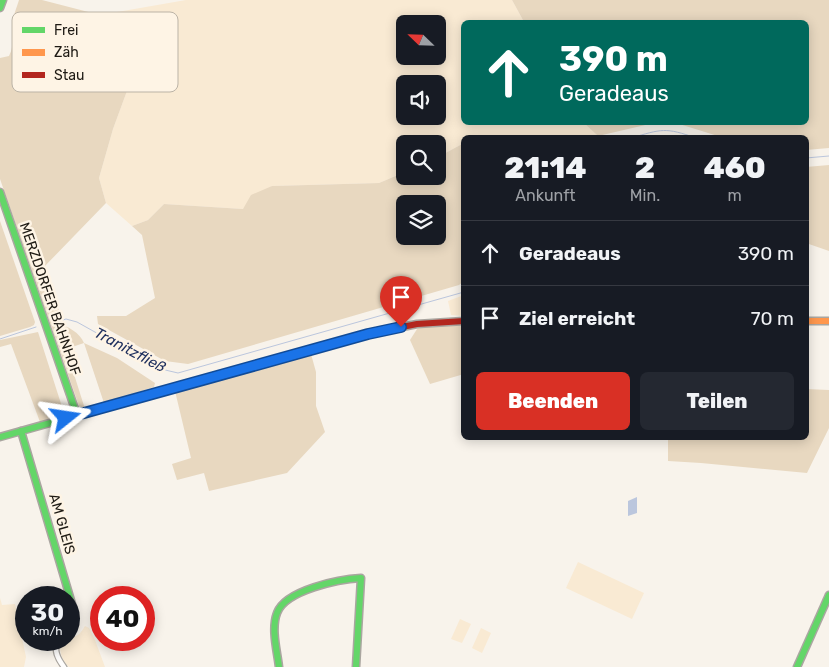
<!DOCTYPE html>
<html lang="de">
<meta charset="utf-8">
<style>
body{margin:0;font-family:Rubik,sans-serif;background:#242831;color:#f1f3f6;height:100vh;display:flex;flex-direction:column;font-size:19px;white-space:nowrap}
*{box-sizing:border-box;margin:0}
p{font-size:16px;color:#9ea1a6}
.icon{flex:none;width:28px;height:28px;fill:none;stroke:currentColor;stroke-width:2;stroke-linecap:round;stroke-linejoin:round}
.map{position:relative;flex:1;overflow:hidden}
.sheet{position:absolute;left:461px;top:135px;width:348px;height:305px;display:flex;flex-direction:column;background:#171b24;border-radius:8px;box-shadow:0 2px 12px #0003}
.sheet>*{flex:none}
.guide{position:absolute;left:461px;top:20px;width:348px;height:105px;border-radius:8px;box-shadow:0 2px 12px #0003;background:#00695c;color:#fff;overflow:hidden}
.needle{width:32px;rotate:293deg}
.buttons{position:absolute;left:396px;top:15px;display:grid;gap:10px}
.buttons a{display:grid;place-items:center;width:50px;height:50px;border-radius:8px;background:#171b24;box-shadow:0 2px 12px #0003;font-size:25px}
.speed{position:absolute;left:15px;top:586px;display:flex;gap:10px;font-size:25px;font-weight:700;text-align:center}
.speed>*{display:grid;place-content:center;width:65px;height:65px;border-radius:50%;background:#171b24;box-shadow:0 2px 12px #0003;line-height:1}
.speed small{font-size:12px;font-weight:400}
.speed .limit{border:8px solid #d22;background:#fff;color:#111}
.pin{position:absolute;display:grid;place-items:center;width:42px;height:42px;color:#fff;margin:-51px -21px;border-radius:50% 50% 50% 0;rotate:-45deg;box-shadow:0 0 5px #0007}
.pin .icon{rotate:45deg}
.me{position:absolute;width:55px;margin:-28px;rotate:75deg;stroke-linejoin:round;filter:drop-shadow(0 0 4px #0008)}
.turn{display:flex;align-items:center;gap:18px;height:105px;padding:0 15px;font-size:22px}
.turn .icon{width:65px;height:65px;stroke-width:2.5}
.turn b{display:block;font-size:35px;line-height:42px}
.eta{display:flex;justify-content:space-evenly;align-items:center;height:85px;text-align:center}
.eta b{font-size:30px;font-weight:800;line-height:35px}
.button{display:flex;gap:10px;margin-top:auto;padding:10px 15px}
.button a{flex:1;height:58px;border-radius:8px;background:#d93025;color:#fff;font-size:20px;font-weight:800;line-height:58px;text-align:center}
.button a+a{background:#242831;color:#f1f3f6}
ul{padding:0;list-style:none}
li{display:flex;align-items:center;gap:15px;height:65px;padding:0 15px;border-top:1px solid #363941}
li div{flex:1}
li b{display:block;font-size:19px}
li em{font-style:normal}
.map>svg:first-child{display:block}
.green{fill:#f9ead3;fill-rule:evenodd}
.forest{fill:#e8d8c0;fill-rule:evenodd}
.water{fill:#bbc6dd}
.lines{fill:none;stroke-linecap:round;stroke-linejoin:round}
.stream{stroke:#bbc6dd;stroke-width:1}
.street-casing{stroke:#aaa6a0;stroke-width:7}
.fast-casing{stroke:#aaa6a0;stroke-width:9}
.slow-casing{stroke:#aaa6a0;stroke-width:9}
.jam-casing{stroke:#aaa6a0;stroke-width:9}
.street{stroke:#fefdfc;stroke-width:4.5}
.fast{stroke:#63d668;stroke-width:6}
.slow{stroke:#ff974d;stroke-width:6}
.jam{stroke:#b3261e;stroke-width:6}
.route-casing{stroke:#114b97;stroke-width:12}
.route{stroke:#1a73e8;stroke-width:9}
.labels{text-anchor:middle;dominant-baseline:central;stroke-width:5;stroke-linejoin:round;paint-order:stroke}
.street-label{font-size:14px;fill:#1e1a14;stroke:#fef4e5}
.water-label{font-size:15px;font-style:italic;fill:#1e2f5e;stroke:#fef4e5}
.key{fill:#fef4e5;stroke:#bbb3a6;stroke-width:1}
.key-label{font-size:14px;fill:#1e1a14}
</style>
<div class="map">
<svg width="829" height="667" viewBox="0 0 829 667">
<rect width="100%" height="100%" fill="#f8f3eb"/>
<g class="green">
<path d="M186,0H512L524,22H464V122L584,123L598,136L464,138V143L438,157V144H405V172L379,183L272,186L243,209L164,204L148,220L132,226L106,203L99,178L113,129L131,80L100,15ZM405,24H438V56H405ZM405,84H438V116H405Z"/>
<path d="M464,295V316L451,315L448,301Z"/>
<path d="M578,562L644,593L632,619L566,588Z"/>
<path d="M0,598L2,605L15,604L26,657L24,667H0Z"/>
<path d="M460,619L471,624L462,643L451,639Z"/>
<path d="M85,626L89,628L95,640L105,667H69C61,659 58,650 62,640H69V637C77,638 81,633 85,626Z"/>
<path d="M481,628L491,633L482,653L472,648Z"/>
</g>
<g class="forest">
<path d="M19,0H42L100,15L131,80L113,129L99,178L106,203L43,268L59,309L55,319L57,324C67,325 80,333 84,343L117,358L155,383L154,387L104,403L84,343L66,349L85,409L79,406L0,179V58L9,56C15,45 11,33 13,20C14,13 17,7 19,0Z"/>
<path d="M512,0H829V148L806,150V138L721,137L676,123L806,122V22H524Z"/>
<path d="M584,123H654L598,136Z"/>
<path d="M464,143V281L459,285L188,364L165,361L98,324L97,316H126L155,298L142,235L132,226L148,220L164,204L243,209L251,195L272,186L379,183L405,172V176H438V157ZM405,204H438V236H405Z"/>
<path d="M829,165V251L806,243V167Z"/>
<path d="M0,221L35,322L34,325L30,327L0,336Z"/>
<path d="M464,325V374L430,384L410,340L419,326Z"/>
<path d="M38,332L64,413H61L58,417L40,422L11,344L0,347V340Z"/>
<path d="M311,354L316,372V406L325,432L287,473L209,491L204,473L177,480L172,464L191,458L175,391Z"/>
<path d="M806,389L829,390V428L807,473L701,463L668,461V438H806Z"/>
</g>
<path class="water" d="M637,497V513L628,516V501Z"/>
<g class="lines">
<g class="stream">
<path d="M631,138C662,129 665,127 696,138"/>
<path d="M806,158L829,156"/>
<path d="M57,322L66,319L77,322L161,369L178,373L464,292"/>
<path d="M0,339L36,327"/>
</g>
<g class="street-casing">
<path id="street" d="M58,640C53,650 58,659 64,667"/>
</g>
<g class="fast-casing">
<g id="fast">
<path d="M0,8L3,0"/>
<path d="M0,192L77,415"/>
<path d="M21,431L72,604V615L69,624"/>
<path d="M0,437L310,350"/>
<path d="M279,667C277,650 271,629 277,613C285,590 340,579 361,578L356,667"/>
<path d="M797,667L829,595"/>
</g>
</g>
<g class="slow-casing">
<path id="slow" d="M806,321H829"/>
</g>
<g class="jam-casing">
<path id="jam" d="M310,350L368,334L417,324L464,321"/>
</g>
<use href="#street" class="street"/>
<use href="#fast" class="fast"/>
<use href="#slow" class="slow"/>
<use href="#jam" class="jam"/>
</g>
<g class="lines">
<g class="route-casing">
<path id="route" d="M66,418L368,334L401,327"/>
</g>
<use href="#route" class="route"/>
</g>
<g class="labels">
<g class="street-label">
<text transform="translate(50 299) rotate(71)">MERZDORFER BAHNHOF</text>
<text transform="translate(62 524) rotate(74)">AM GLEIS</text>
</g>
<g class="water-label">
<text transform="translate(130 350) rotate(28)">Tranitzfließ</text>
</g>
</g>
<rect x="12" y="12" width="166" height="80" rx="8" class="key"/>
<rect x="22" y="27" width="23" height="6" fill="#63d668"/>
<rect x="22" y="49" width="23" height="7" fill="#ff974d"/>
<rect x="22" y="72" width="23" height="6" fill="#b3261e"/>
<g class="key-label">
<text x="54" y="35">Frei</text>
<text x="54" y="57">Zäh</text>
<text x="54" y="80">Stau</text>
</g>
</svg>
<div class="buttons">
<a><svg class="needle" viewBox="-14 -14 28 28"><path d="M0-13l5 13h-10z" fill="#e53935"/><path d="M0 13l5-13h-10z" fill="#9ea1a6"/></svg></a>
<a><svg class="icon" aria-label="sound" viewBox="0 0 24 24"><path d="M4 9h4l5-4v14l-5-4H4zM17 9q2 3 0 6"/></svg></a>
<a><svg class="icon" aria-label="search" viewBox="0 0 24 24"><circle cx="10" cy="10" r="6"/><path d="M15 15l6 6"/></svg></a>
<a><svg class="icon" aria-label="layers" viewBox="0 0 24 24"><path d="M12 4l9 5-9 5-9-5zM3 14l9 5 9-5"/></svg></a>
</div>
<div class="speed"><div>30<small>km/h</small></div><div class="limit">40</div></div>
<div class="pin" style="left:401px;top:327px;background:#d93025"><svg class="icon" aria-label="arrive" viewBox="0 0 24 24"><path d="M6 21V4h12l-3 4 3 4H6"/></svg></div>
<svg class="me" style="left:66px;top:418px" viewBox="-20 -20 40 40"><path d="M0-17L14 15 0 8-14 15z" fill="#1a73e8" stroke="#fff" stroke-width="4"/></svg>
<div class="guide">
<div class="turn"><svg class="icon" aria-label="ahead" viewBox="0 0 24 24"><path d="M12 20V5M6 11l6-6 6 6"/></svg><div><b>390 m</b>Geradeaus</div></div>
</div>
<section class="sheet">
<div class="eta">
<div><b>21:14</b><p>Ankunft</p></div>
<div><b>2</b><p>Min.</p></div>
<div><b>460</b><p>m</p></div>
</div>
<ul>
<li><svg class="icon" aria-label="ahead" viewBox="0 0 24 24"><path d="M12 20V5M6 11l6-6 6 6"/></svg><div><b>Geradeaus</b></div><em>390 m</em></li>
<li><svg class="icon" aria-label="arrive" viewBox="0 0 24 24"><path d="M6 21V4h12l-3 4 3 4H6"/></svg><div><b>Ziel erreicht</b></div><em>70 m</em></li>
</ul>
<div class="button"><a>Beenden</a><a>Teilen</a></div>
</section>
</div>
